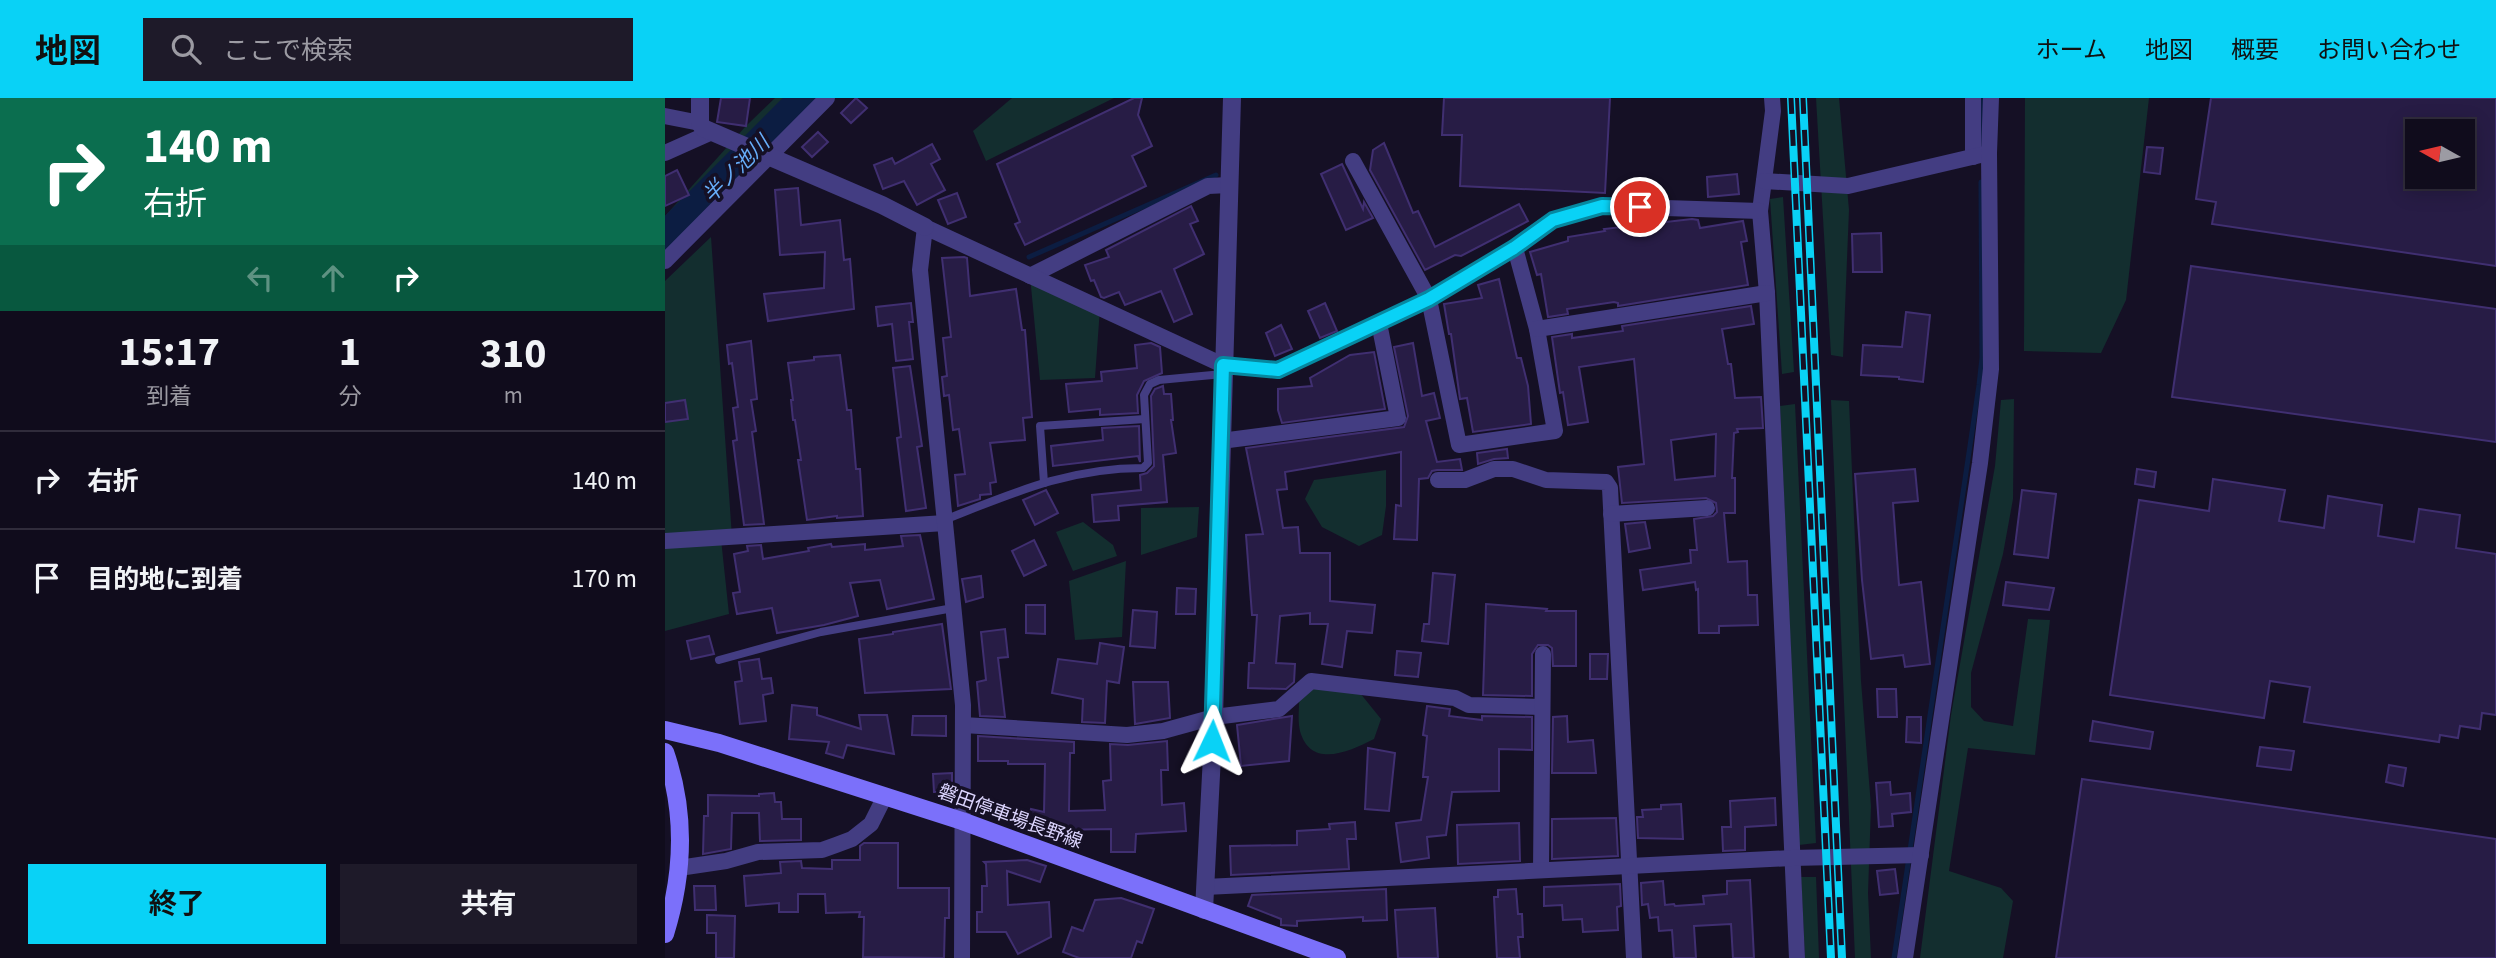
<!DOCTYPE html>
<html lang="ja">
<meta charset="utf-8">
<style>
body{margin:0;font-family:"Source Sans 3","Noto Sans JP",sans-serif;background:#1e1a29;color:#f1f3f6;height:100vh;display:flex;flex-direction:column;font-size:26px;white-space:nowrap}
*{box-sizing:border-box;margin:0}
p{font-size:23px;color:#9c9ba3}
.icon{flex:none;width:38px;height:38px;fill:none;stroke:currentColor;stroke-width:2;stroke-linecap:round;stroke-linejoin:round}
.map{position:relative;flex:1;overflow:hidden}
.details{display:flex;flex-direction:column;background:#100c1c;width:665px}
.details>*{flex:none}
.top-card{background:#0b6e4f;color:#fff;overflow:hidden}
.needle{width:46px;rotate:278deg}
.buttons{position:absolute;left:1740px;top:21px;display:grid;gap:14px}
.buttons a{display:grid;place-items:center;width:70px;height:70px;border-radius:0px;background:#100c1c;box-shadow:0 4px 18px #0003,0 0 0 2px #302c3b;font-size:35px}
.pin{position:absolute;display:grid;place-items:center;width:60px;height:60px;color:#fff;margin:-30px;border:4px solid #fff;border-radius:50%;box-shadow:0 2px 7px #0007}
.me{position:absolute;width:77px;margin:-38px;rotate:2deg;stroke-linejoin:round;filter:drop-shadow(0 0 5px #0008)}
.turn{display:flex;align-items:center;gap:24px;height:147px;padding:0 28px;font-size:32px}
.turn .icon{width:91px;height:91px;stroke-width:2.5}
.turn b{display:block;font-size:49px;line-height:60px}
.lanes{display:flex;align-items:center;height:66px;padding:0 28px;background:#0003;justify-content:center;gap:35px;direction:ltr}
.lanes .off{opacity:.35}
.eta{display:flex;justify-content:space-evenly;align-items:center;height:119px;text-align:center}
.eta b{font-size:42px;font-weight:700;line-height:49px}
.cta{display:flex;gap:14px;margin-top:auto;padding:14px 28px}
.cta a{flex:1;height:80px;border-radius:0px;background:#09d2f6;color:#111;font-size:28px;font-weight:700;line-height:80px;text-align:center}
.cta a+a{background:#1e1a29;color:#f1f3f6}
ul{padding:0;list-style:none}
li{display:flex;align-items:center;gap:21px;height:98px;padding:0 28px;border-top:2px solid #302c3b}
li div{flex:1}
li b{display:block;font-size:26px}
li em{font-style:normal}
header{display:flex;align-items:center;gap:42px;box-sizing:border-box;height:98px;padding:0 35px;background:#09d2f6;color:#111}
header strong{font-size:33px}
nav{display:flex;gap:38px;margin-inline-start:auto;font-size:24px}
.search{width:490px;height:63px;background:#1e1a29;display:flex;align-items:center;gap:18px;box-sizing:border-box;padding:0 24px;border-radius:0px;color:#9c9ba3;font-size:26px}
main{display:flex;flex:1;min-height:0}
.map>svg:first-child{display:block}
.green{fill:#132e2f}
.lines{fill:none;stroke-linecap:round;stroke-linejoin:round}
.stream{stroke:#0c1d42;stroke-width:5}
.river{stroke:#0c1d42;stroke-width:33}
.building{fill:#271c45;stroke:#402f71;stroke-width:2;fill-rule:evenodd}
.service{stroke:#433d82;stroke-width:8}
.minor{stroke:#433d82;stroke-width:16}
.tertiary{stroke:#433d82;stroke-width:18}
.secondary{stroke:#7b70fa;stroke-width:18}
.rail-casing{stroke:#09d2f6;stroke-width:8}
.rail{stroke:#151025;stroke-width:5;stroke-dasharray:16;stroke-linecap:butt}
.route-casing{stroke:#0688a0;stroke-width:18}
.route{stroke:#09d2f6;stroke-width:12}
.labels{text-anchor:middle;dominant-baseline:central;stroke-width:7;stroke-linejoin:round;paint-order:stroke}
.street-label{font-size:19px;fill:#dcd5fe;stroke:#151025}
.water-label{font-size:21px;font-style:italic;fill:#67aefa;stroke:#151025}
</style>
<header>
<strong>地図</strong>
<div class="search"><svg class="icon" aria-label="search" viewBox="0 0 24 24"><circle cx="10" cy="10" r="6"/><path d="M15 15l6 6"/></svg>ここで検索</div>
<nav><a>ホーム</a><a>地図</a><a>概要</a><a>お問い合わせ</a></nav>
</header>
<main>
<section class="details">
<div class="top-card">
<div class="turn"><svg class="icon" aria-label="right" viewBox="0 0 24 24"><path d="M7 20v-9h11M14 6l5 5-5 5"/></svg><div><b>140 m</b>右折</div></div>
<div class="lanes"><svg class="icon off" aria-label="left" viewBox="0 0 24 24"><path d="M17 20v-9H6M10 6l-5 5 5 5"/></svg><svg class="icon off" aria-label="ahead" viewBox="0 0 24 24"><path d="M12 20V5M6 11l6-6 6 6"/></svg><svg class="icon" aria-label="right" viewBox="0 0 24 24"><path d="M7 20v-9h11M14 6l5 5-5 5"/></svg></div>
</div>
<div class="eta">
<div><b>15:17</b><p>到着</p></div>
<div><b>1</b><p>分</p></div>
<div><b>310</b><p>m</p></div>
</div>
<ul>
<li><svg class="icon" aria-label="right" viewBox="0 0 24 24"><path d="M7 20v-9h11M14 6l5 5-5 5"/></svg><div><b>右折</b></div><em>140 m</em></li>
<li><svg class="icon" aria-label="arrive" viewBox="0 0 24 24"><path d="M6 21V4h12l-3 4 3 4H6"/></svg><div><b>目的地に到着</b></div><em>170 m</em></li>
</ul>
<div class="cta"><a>終了</a><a>共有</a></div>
</section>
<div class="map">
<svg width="1831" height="860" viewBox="0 0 1831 860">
<rect width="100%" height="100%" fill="#151025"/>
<g class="green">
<path d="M110,0H160L0,157V118L81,28Z"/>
<path d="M347,0H449L321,63L308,33Z"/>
<path d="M1151,0H1174L1184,112L1178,259L1166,257Z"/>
<path d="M1360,0H1484L1461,202L1436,255L1359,253Z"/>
<path d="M1118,99L1129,274L1117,276L1105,101Z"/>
<path d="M46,139L67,439L56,441L64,516L0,533V183Z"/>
<path d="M365,178L435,210L430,280L375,282Z"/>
<path d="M1349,301L1348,401L1338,456L1306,575V609L1319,623L1348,628L1363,521L1385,522L1370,657L1303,650L1284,773L1336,790L1348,803L1338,860H1255L1286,617L1330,368L1336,302Z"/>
<path d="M1166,302L1184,303L1196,583L1206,708L1203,795L1206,860H1190Z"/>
<path d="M1130,306L1151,745L1134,747L1115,308Z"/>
<path d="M721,372V408L717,437L694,448L657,429L640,401L649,382Z"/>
<path d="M534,409L532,439L476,457V410Z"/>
<path d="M418,424L448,447L452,458L408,473L391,434Z"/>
<path d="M461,463L457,539L410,542L404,483Z"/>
<path d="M652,584L695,595L716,621L709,641C685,653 646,672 635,633C632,621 635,606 634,594Z"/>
<path d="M1136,779H1151L1154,860H1140Z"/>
</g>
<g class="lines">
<g class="stream">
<path d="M1316,49L1317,0"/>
<path d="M364,159L551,77"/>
<path d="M1229,860L1314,287L1317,260L1316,84"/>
</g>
<path class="river" d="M0,141L141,0"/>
</g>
<g class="building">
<path d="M56,0H85L81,28L52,24Z"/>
<path d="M191,0L202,10L186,25L176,15Z"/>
<path d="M469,0H477L473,17L487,48L467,58L481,88L360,147L350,126L355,124L332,66Z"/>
<path d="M779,0H945L940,95L795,88L797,37H777Z"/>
<path d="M1546,0H1831V168L1547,126L1551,104L1531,101ZM1752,33H1797V79H1752Z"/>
<path d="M153,34L163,44L147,59L137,49Z"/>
<path d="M719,45L748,115L753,113L770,149L854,106L863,123L796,158L790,157L760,172L705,72L708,52Z"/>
<path d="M267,46L275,61L266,66L280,92L252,107L239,83L218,91L209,67L227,60L230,66Z"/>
<path d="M1482,49L1498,50L1495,76L1479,74Z"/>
<path d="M677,66L698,111L699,104L708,120L681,132L656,76Z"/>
<path d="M12,72L24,97L0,108V78Z"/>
<path d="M1072,76L1074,96L1043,99L1042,79Z"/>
<path d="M133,90L136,127L175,122L179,162L185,161L189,211L103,223L99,196L159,190L160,154L115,157L110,92Z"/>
<path d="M292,95L301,119L283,126L273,102Z"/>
<path d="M526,108L533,123L525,126L539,156L509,171L527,216L509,224L496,193L460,207L454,194L439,200L436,199L429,182L426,183L420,167L444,159L441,152Z"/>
<path d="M1027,121L1033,122L1035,130L1078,123L1082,143L1076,144L1083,187L953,208V205L949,204L902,211L903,216L883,219L876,176L872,177L865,154L903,143V139L940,133L939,131Z"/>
<path d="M1216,135L1217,174H1188L1187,136Z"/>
<path d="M299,159L302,160L305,198L351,191L357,232H360L367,319L358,320L360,342L325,345L331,384L325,385L326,396L315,397V401L293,408L290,377L300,376L294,331L288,332L284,297L279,298L277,279L282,278L278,240L286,239L277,160Z"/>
<path d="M1526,168L1831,211V344L1507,299Z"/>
<path d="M834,181L852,260H856L863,288L866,326L808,334L802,300L795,301L786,236H784L779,206L817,200L813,187Z"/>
<path d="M246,205L248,224H244L248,261L231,263L227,226L213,228L211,209Z"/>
<path d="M660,205L672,233L655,240L643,213Z"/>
<path d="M1086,208L1089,226L1057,231L1063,266H1066L1070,300L1096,299L1098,330L1072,331L1073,334L1069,335L1067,380H1070V415H1059L1063,464L1082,463L1083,497H1092L1093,527L1054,528V535H1034L1033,491L1031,492L1030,484L978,492L975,472L1026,465L1025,452H1032L1029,421L1048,418L1052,414L1051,405L1041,400L957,405L953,369L979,366L969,261L914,269L923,324L903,327L898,294L895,295L887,239L907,236V240L958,233L957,228ZM1051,336L1050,378L1010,382L1006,342Z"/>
<path d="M1241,214L1265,217L1258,284L1234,281V279L1196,277L1198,247L1237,249Z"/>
<path d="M616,227L627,251L610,258L601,235Z"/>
<path d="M86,243L92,301L86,302L91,333L87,334L99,426L79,427L68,343L72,342L68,310L73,309L67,265L64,266L62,247Z"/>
<path d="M486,245L495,249L497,275L479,283L472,297L473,315L435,317V311L404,314L401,286L437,283L436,274L472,270L470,247Z"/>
<path d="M748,245L757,298L769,295L775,320L761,323L772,364L795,361L797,372H772L767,373L763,380L754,381L752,442L729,441L731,407L736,408V354L620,374L622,391L612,392L618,430L633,429L635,455H665V503L710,507L707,535L682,533L677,569L657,566L663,526H645V515L615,518L611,565L630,566L629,584L621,591L583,590L584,565H589L592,517H587L581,437L598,436L581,350L739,329L743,318L729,249Z"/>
<path d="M709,254L720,311L617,325L613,312V291L647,288L645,280L685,257Z"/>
<path d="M175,257L182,312H186L191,371H195L198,418L172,420V418L142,422L133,362H136L130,322H128L126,302H128L123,265L149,262V259Z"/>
<path d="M245,268L257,348L252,349L261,410L241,413L232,340L236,339L228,270Z"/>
<path d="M498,288L499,296H506L508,322H506L511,355L498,357L502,404L453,408L454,422L429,424L427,397L476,392L475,377L482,375L489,368L486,298L490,291Z"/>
<path d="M20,302L23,321L0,324V305Z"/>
<path d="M474,328L475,364L473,358L388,368L386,348L438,342L437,330Z"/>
<path d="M842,351L843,360L829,361L813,366L812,355Z"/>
<path d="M1250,371L1253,403L1228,405L1234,487L1256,484L1265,566L1240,569L1238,557L1206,561L1197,482L1190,376Z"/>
<path d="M1472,371L1491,374L1489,389L1470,386Z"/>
<path d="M1548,381L1620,392L1614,423L1659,430L1663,398L1717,407L1713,438L1749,444L1754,411L1795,417L1791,450L1831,456V617L1817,615L1815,631L1795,628L1793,640L1775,637L1774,644L1639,624L1645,589L1605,583L1599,620L1445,597L1474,402L1544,413Z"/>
<path d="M381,392L393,415L370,427L358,402Z"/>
<path d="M1357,392L1391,396L1383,460L1349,456Z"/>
<path d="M980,424L985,450L964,454L960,426Z"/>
<path d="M255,437L269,501L222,511L215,482L185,485L193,518L159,527L112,535L107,510L72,516L68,495L75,494L69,456L83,453L82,448L96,447L98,461L144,453L143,450L166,446L167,449L200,446V452L238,448L236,438Z"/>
<path d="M369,442L381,467L359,478L347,453Z"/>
<path d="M768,475L790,477L783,546L757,543L759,526H764Z"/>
<path d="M316,478L318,499L301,504L297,481Z"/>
<path d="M1341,484L1389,490L1384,512L1338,507Z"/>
<path d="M512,490L531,491L530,516H511Z"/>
<path d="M821,506L882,511L881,513H911V568H888L887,550L883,547H873L867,556V598L818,597Z"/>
<path d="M361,507H380V536L361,535Z"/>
<path d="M468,512L492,514L490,550L465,548Z"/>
<path d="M277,526L286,591L200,595L194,541L228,536V534Z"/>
<path d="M340,531L343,559L333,560L340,619L315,618L312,584L321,582L316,534Z"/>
<path d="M44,538L49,556L26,561L22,543Z"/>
<path d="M435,545L459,549L454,585L442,583L440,625L417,624L418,601L387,595L393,561L432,566Z"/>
<path d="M732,553L756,555L753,579L730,577Z"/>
<path d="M925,556H943L942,581H925Z"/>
<path d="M94,561L97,581L106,580L108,595L98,597L101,623L75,626L70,584L77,583L74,564Z"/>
<path d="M468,584H503L505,620L470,626Z"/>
<path d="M1212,591H1231L1232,619H1213Z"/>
<path d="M127,607L152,610V617L196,631L194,617H222L229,656L182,647L178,660L161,655L164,644L124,641Z"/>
<path d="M762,608L785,611L784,618L817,622V618L867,619V652L834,651V693L787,694L781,737L762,739L764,760L736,764L731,725L756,722L763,679H758L762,638L758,637Z"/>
<path d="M248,618H281V638L247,637Z"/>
<path d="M627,618L624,663L576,668L572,627Z"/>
<path d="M902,618L903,644L928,642L931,675H887L888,619Z"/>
<path d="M1242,619H1256V645L1241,644Z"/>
<path d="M1428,623L1488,634L1485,651L1425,643Z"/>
<path d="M313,638L409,644V655H405L404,713L440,712L438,683L446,682L445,646L463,647L502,643L503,672H496L497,707L519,705L521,733L471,736L470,754H446V731L385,732L384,738L361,733L366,711L379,714L380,666H343V663H313Z"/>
<path d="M1595,649L1629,653L1626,672L1592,668Z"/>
<path d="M703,650L730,655L724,713L700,711Z"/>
<path d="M1724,667L1741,670L1738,688L1721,684Z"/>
<path d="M287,675V694H269L268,676Z"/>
<path d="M1417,681L1831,741V860H1391Z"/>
<path d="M1225,684L1226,697L1245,695L1246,714L1227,716L1228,728L1214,729L1211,685Z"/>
<path d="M109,695L110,704H116L117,721H136V742L95,743L94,715H67L66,751L38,756L39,718H43V697L94,698V696Z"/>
<path d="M1110,700L1111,727L1080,729V752L1058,753L1057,729H1066L1065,703Z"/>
<path d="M1016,706L1018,741L973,740L972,719H978L977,712L996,711V707Z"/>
<path d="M951,720L953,758L887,761V721Z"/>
<path d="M690,724L691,741H682L684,771L566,777L565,748L632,747V733L665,731L664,726Z"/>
<path d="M854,725L855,763L793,766L792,727Z"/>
<path d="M199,745H233V790H284V820H280L279,860L198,859L199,819H194L195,814L161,815L160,796H133V814H114V805L81,808L79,778L116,775L115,764L136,763L137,770L167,771V762H195V748Z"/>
<path d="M362,762L381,768L375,784L342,773L343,807L384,804L386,839L353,856L341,834H312V814H317V788H322L321,766L319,764Z"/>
<path d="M1230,771L1233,795L1215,797L1212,773Z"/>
<path d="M1085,782L1089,860H1068L1066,826L1029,828L1031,860H1009L1007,832L994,833L993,819L985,820L983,806L977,807L976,785L998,783L1000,807L1009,806L1010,808L1039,806L1038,798L1062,796V783Z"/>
<path d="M955,786L956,808L952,809L953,832L918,834L917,821L898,822L897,807L879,808V789Z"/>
<path d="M29,788H50L51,812H30Z"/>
<path d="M721,791L722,822L698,823V819L632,823V828L616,827V821L583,808L587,797Z"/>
<path d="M851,791L853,816H857L858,839H853L855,860H832L829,799H833V792Z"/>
<path d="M456,800L489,811L477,845L472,843L466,860H414L398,854L407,829L418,833L430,802Z"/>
<path d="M770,810L773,860H733L730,812Z"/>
<path d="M42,817L70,818L69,860H51V835H42Z"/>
</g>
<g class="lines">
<g class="service">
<path d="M379,385L375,328L480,321"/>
<path d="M279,422C348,395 403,370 478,370L483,365L479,297L485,286L494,282L558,276"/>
<path d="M54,562L156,534L288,510"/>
</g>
<g class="minor">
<path d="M1107,0L1108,13L1095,113L1102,195L1132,860"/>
<path d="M0,18L35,25"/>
<path d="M0,55L47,34"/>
<path d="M1308,59V0"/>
<path d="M688,63L764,201L794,347L890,333L872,231L850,150"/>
<path d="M1099,83L1183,88L1324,55"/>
<path d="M0,163L162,0"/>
<path d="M365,178L543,88L564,87"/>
<path d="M872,231L1102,195"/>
<path d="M556,343L733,320L714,225"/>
<path d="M773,382H800L829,371H848L881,382L941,384L945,390L969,860"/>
<path d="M946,416L1042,410"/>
<path d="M0,443L280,425"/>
<path d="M298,627L462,637L498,633L549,619L614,611L646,583L790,600L804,607L877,609"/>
<path d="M14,770L61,763L93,754L157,752L171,747L187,741L206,726L220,698"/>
<path d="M876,772L878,556"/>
<path d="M540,789L1127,760L1256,757"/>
<path d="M297,860L298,607L255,172L260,129L558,267L613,272L764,201L850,150L888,122L937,108L1095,113"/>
<path d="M1240,860L1315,365L1326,271L1324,55L1326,0"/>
</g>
<g class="tertiary">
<path d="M35,0V25L38,30L217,107L260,129"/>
<path d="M539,812L549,619L567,0"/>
</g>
<g class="secondary">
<path d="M0,632L54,645L297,723L672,860"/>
<path d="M0,654C21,714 19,775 0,836"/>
</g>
<g class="rail-casing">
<g id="rail">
<path d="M1126,0L1166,860"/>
<path d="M1138,0L1177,860"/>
</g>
</g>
<use href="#rail" class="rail"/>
</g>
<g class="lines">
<g class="route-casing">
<path id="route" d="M547,643L558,267L613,272L764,201L849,150L888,122L937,108L975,109"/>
</g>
<use href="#route" class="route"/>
</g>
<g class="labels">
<g class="street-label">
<text transform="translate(345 719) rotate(20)">磐田停車場長野線</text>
</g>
<g class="water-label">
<text transform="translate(71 71) rotate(-45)">半ノ池川</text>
</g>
</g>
</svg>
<div class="buttons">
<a><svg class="needle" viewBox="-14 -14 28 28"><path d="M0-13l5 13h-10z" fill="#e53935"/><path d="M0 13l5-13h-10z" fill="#9c9ba3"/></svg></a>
</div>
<div class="pin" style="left:975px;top:109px;background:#d93025"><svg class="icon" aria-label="arrive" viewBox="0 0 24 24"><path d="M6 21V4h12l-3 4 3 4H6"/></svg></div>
<svg class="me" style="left:547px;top:643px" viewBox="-20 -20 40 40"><path d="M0-17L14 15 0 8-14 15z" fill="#09d2f6" stroke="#fff" stroke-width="4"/></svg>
</div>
</main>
